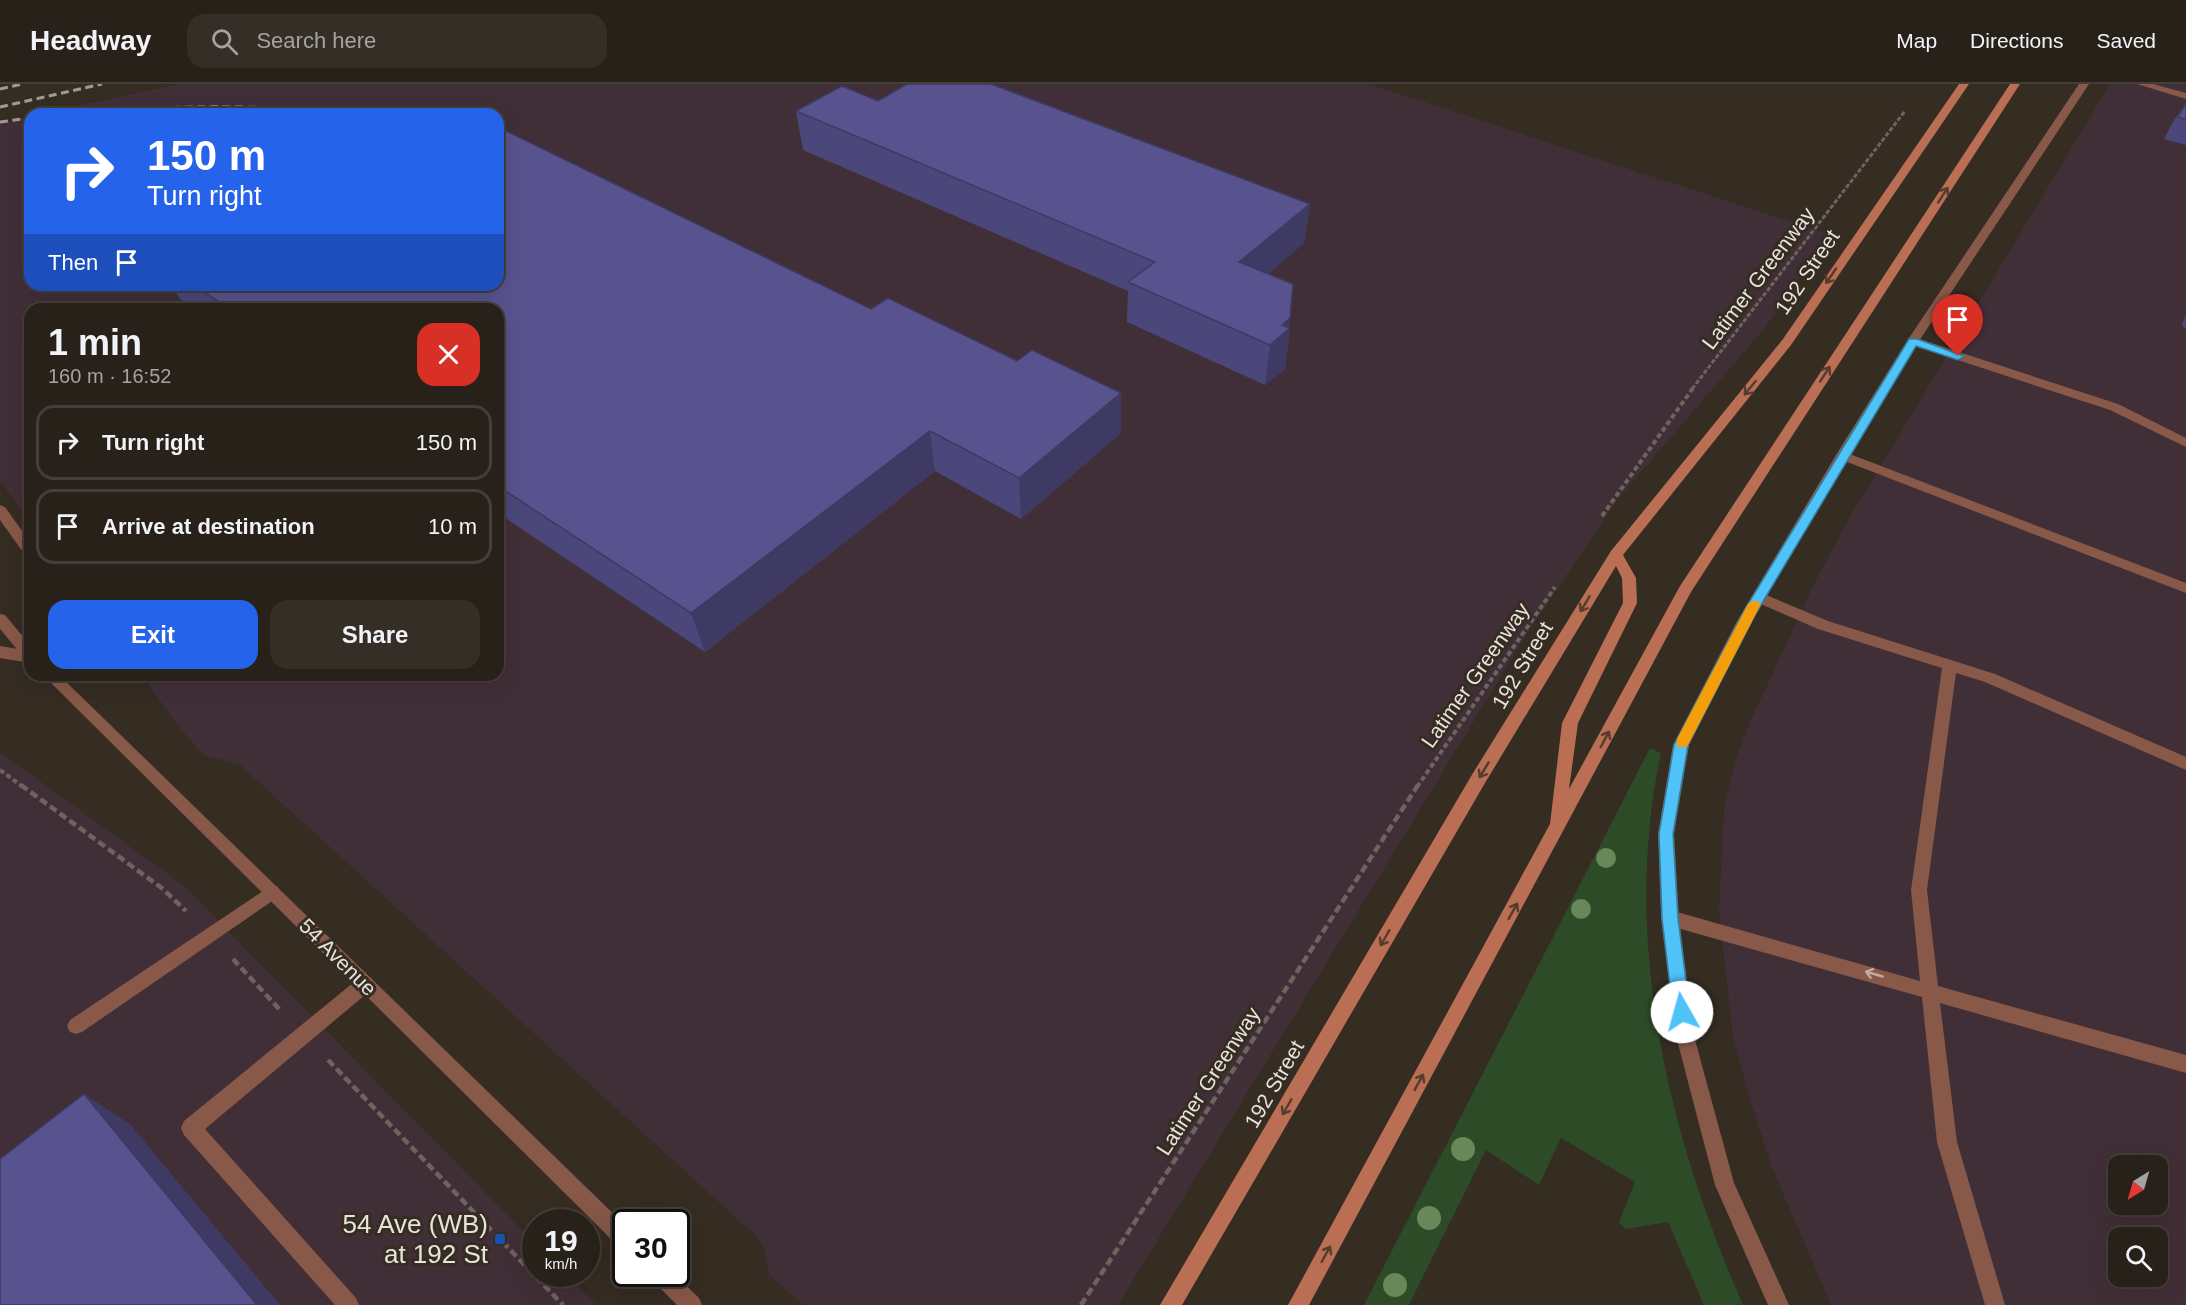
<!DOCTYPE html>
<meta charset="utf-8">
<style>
body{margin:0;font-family:Helvetica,sans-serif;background:#342e27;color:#f1f3f6;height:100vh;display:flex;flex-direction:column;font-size:22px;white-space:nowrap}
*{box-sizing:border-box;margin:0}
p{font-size:20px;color:#a5a3a2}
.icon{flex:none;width:33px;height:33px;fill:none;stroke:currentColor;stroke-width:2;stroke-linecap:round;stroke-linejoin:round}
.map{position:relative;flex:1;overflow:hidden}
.sheet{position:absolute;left:24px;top:219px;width:480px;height:378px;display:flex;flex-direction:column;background:#28211a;border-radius:18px;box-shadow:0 6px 24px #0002,0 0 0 2px #443e39}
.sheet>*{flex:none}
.hud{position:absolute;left:24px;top:24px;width:480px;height:183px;border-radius:18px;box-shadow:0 6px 24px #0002,0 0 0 2px #443e39;background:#2563eb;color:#fff;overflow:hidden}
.needle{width:39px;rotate:217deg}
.fabs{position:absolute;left:2108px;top:1071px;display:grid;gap:12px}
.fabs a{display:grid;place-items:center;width:60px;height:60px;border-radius:12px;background:#28211a;box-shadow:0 6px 24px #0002,0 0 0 2px #443e39;font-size:30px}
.speed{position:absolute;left:522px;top:1125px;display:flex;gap:12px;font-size:30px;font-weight:700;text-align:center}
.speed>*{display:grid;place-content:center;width:78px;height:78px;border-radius:50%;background:#28211a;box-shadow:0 6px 24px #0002,0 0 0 2px #443e39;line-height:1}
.speed small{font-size:15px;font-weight:400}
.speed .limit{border:3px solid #111;border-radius:9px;background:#fff;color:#111}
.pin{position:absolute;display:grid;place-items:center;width:51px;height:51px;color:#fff;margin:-62px -26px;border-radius:50% 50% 50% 0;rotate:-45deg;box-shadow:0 0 6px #0007}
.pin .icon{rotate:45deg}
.me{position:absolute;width:66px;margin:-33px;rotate:353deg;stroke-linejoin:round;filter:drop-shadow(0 0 4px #0008)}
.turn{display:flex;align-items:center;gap:21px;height:126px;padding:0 24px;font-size:27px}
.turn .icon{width:78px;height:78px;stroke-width:2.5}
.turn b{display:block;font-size:42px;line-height:51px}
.then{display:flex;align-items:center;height:57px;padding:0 24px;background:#0003;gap:12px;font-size:22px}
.round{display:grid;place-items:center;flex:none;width:63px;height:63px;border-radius:18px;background:#342e27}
.headline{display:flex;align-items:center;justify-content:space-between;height:102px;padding:0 24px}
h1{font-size:36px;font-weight:600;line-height:45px}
.button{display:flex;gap:12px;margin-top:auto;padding:12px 24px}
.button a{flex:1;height:69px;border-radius:18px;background:#2563eb;color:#fff;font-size:24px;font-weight:600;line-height:69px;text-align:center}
.button a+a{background:#342e27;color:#f1f3f6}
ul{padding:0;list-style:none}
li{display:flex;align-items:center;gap:18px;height:75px;margin:0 12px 9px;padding:0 12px;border:3px solid #443e39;border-radius:18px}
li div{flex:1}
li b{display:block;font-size:22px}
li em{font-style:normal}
header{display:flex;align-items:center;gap:36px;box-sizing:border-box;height:84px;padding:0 30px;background:#28211a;border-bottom:2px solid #443e39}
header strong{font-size:28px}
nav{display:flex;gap:33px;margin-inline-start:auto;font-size:21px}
.search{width:420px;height:54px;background:#342e27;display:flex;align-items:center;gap:15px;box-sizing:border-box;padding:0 21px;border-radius:18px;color:#a5a3a2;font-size:22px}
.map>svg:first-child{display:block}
.industrial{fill:#412f38;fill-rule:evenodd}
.green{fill:#2e4b28}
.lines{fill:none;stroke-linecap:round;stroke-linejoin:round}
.path-far2{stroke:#6d655d;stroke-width:3;stroke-dasharray:4.5 2;stroke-linecap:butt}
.path-far1{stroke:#6d655d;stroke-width:4;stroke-dasharray:5 3;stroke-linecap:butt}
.path{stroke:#6d655d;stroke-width:4.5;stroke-dasharray:8 4;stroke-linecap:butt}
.service{fill:#885848;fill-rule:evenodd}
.minor{fill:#885848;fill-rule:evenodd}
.tertiary{fill:#885848;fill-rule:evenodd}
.secondary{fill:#ba6e54;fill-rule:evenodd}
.rail{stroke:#a29b94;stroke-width:3;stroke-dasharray:8 4.5;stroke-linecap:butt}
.tree{fill:#698759}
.wall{fill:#4c477a}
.shaded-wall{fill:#3e3a63}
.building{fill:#58538e;stroke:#3e3a63;stroke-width:1.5}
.oneway{stroke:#563c2e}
.oneway2{stroke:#c2aba1}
.route{fill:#4fc3f7;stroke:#337fa1;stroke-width:1.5}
.slow{fill:#f59e0b}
.transit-dot{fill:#1a4fb4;stroke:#352c22;stroke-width:2}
.labels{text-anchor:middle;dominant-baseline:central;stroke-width:6;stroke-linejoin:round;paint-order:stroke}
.street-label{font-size:21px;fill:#e9e3dd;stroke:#352c22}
.near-poi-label{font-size:26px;fill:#e9e3dd;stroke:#352c22;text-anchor:end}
</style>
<header>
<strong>Headway</strong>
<div class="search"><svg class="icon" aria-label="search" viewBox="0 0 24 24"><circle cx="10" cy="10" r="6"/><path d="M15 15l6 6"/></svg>Search here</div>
<nav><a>Map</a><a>Directions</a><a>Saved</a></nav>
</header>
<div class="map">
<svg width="2186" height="1221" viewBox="0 0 2186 1221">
<rect width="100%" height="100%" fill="#352c22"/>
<g class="industrial">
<path d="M178,0H1369L1828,150L1810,180L1764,245L1617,416L1530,545L1118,1221H803L769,1191L765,1167L756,1152L239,680L203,671L175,638L142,591H498V225H30V438L0,397V39L30,32V201H498V30H41Z"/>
<path d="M2110,0H2186V1221H1831L1773,1086L1750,1016L1733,953L1719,827L1724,724L1736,676L1750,638L1815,498L1847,438ZM2118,1082H2157V1120H2118ZM2118,1154H2157V1192H2118Z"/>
<path d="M0,668L183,801L535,1159L536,1190H565L596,1221H0Z"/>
</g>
<path class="green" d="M1650,664L1661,669C1621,856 1668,1049 1743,1221H1704L1668,1138L1625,1145L1619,1138L1635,1098L1561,1054L1539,1101L1486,1066L1409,1221H1364Z"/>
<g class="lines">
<path class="path-far2" d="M1692,305L1905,27"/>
<g class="path-far1">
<path d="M1602,432L1693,304"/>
<path d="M0,686L23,703"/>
<path d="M1417,703L1555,503"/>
</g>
<g class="path">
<path d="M21,701L163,805L186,827"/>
<path d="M233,875L281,927"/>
<path d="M328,976L563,1221"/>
<path d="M1081,1221L1418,701"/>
</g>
<g class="service">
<path d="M2137,0H2153L2186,9V15Z"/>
<path d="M1913,253L2118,320L2186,354V363L2110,326L1909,260V254Z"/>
<path d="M1842,367L2186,499V509L1837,374L1836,371Z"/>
<path d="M0,421L5,423L30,458V473L25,471L0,436Z"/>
<path d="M1759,508L1828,537L1995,590L2186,673V686L1985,598L1956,589L1927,806L1938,902L2186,971V989L1940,919L1957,1058L2005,1221H1985L1937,1058L1922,913L1670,842L1664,839L1661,834L1664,829L1670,826L1920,897L1911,806L1942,584L1818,545L1754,517L1752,513Z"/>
<path d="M0,562L30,567V579L0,574Z"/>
<path d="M272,801L278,803L280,808L278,813L82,948L76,950L70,948L67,942L70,936Z"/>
<path d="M365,892L371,894L374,900L371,906L205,1045L356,1214L359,1221H335L184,1051L181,1044L184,1037L359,894Z"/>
</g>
<path class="minor" d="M2079,0H2089L1919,257L1848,371L1748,544L1689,661L1674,750L1679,834L1694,952L1734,1099L1789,1221H1768L1715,1101L1676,952L1661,834L1658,750L1673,661L1736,539L1836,371L1907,257Z"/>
<g class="tertiary">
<path d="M0,530L5,531L30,561V577L25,575L0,545Z"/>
<path d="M43,591H59L626,1142V1166L619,1163Z"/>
<path d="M650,1190H674L699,1214L702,1221H677L653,1197Z"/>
</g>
<path class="secondary" d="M1959,0H1969L1791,261L1623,471L1636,494L1637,519L1578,639L1569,705L1680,502L2010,0H2020L1691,508L1309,1221H1288L1550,740L1562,639L1623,519L1622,494L1616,482L1485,699L1182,1221H1160L1473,689L1611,467L1783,255Z"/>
<g class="rail">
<path d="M0,5L22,0"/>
<path d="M0,23L102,0"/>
<path d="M60,30C161,21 262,20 363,30"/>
<path d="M0,38L30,34"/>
</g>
</g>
<g class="tree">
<circle cx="1606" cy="774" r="10"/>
<circle cx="1581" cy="825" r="10"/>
<circle cx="1463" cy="1065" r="12"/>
<circle cx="1429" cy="1134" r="12"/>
<circle cx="1395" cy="1201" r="12"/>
</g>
<g class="wall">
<path d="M878,17L1310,120L1304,159L1268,190L1289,244H1290L1285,285L1265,301L1127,238L1128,207L803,66L796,27Z"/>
<path d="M2186,19V61L2164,55L2174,36Z"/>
<path d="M171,201H498L1121,349L1021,435L935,387L705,568L498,429V225H194L181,216Z"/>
<path d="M2186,230V245L2182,241Z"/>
</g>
<g class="shaded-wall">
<path d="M1310,120L1304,159L1235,218L1239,178Z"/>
<path d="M1290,234L1289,246L1290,244L1285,285L1265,301L1270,261L1282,241Z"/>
<path d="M1121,309V349L1021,435L1019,394Z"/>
<path d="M930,347L935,387L705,568L691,529Z"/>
<path d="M84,1010L130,1040L280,1221H257Z"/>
</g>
<g class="building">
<path d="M907,0H991L1310,120L1239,178L1293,200L1290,234L1282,241L1290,244L1270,261L1128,198L1155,178L796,27L842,2L878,17Z"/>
<path d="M2186,19V36L2178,33Z"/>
<path d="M498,43L871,225L888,214L1017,277L1032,266L1121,309L1019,394L930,347L691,529L498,402V225H230L194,201H498Z"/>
<path d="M84,1010L257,1221H0V1075Z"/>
</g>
<defs><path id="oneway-shaft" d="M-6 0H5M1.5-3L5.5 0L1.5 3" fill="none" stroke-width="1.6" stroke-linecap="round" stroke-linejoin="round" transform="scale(1.5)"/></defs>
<g class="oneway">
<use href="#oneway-shaft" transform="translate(1943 111) rotate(-57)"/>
<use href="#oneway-shaft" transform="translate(1831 192) rotate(124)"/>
<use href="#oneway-shaft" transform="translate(1825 290) rotate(-57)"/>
<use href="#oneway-shaft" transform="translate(1750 304) rotate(129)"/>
<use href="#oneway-shaft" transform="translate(1585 520) rotate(121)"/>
<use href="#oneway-shaft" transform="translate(1605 655) rotate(-62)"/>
<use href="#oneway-shaft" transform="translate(1484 686) rotate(121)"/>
<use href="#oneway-shaft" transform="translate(1513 827) rotate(-61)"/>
<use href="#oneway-shaft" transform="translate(1385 854) rotate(120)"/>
<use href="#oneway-shaft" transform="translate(1419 998) rotate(-61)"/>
<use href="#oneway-shaft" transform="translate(1287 1023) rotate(120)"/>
<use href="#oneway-shaft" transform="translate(1326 1170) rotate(-61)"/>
</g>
<use class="oneway2" href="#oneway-shaft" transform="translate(1874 890) rotate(-164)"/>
<path class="route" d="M1909,255H1917L1964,272L1958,276L1916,262L1756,529L1688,661L1673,750L1678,834L1690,928L1687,934L1682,936L1676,934L1673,928L1662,834L1659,750L1674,661L1745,525Z"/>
<path class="slow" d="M1754,516L1761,520L1687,663H1677V655L1748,520Z"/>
<rect class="transit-dot" x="494" y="1149" width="12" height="12" rx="3"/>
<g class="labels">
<g class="street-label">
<text transform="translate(1807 188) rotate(-56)">192 Street</text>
<text transform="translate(1758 194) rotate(-53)">Latimer Greenway</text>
<text transform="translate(1522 581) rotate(-59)">192 Street</text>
<text transform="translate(1475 591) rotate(-55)">Latimer Greenway</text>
<text transform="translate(338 873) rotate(45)">54 Avenue</text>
<text transform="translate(1208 997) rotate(-57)">Latimer Greenway</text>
<text transform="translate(1274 1000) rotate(-60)">192 Street</text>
</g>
<g class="near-poi-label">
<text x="488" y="1140">54 Ave (WB)<tspan x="488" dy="30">at 192 St</tspan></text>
</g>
</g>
</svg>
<div class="fabs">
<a><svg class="needle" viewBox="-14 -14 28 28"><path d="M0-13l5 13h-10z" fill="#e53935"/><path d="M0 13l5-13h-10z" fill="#a5a3a2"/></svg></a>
<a><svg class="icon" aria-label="search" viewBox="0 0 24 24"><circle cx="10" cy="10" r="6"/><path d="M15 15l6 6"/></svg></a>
</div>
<div class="speed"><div>19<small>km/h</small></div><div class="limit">30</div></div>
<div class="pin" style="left:1958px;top:272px;background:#d93025"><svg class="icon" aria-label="arrive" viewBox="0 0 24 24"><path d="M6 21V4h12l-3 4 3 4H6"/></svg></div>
<svg class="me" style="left:1682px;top:928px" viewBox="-20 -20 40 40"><circle r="19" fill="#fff"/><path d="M0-13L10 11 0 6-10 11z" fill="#4fc3f7"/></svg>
<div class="hud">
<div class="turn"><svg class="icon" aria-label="right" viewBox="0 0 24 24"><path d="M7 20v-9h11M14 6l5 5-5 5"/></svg><div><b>150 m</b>Turn right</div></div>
<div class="then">Then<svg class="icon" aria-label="arrive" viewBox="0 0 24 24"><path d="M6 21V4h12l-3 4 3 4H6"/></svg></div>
</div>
<section class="sheet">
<div class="headline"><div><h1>1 min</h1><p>160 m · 16:52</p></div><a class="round" style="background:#d93025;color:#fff"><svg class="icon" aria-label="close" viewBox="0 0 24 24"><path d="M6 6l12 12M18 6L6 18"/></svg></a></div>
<ul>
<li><svg class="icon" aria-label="right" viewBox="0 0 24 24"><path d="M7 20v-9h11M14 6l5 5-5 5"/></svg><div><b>Turn right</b></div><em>150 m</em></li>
<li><svg class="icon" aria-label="arrive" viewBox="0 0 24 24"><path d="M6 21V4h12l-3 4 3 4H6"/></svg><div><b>Arrive at destination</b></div><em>10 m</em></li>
</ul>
<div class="button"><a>Exit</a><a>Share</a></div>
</section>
</div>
